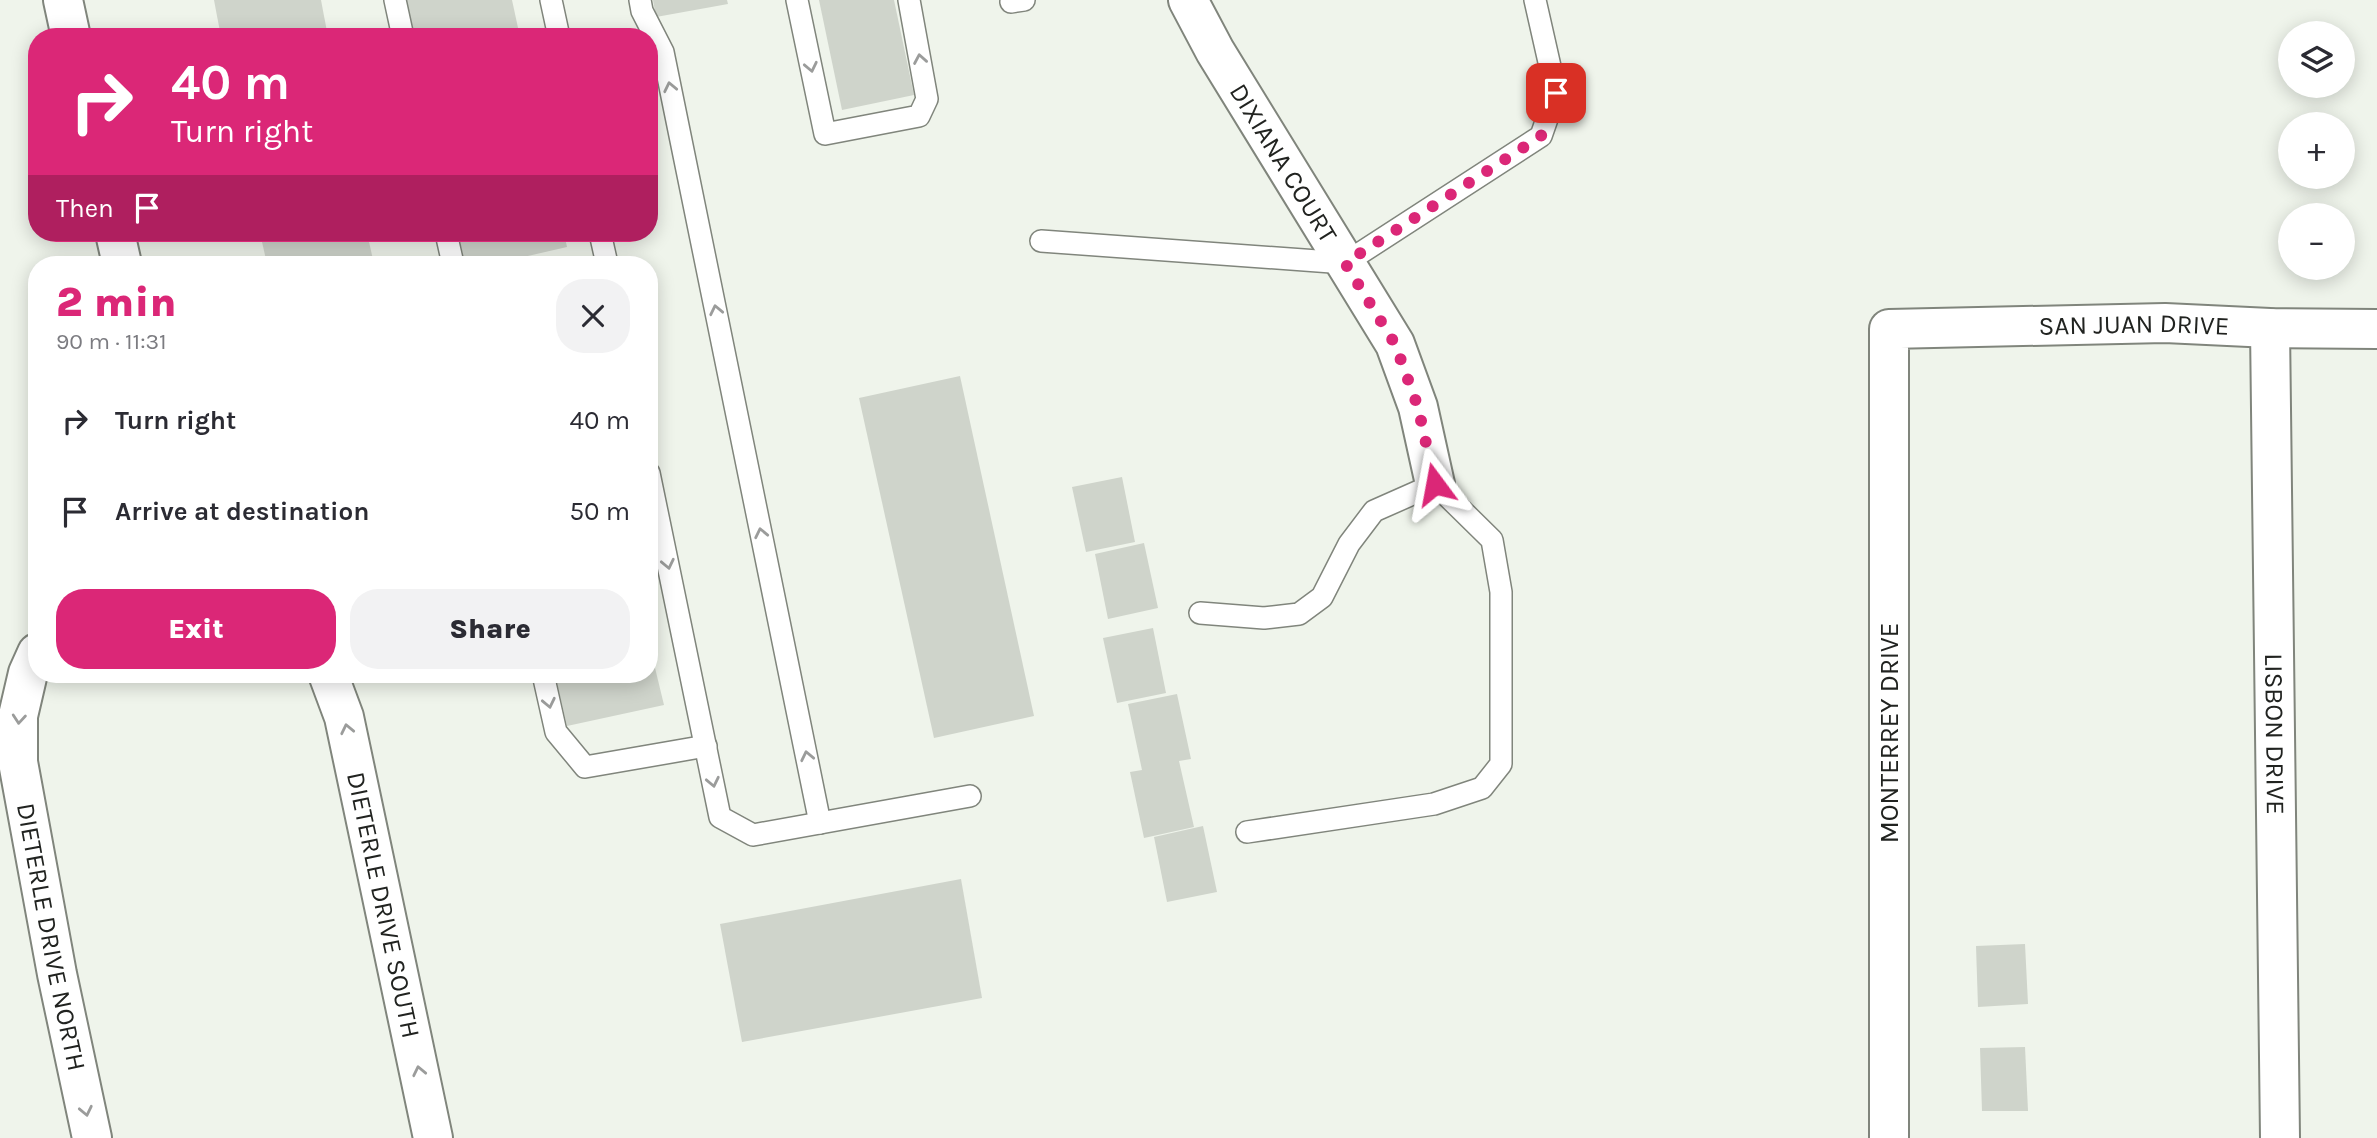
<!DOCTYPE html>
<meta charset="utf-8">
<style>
body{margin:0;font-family:Karla,sans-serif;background:#f2f2f3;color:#2b2b33;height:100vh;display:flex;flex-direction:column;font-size:26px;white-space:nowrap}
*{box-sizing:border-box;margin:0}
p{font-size:23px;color:#7c7c81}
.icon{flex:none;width:38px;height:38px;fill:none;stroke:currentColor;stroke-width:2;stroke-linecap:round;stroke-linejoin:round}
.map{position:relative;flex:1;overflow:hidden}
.details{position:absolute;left:28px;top:256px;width:630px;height:427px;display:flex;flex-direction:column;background:#fff;border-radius:28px;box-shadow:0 4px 18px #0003}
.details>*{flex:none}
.guide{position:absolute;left:28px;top:28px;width:630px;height:214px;border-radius:28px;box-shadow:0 4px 18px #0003;background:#db2777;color:#fff;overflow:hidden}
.tools{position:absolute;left:2278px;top:21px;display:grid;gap:14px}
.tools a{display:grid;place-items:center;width:77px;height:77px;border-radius:50%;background:#fff;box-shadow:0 4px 18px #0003;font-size:35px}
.pin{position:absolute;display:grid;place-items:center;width:60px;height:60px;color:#fff;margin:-30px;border-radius:14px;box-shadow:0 4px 10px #0006}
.me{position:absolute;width:77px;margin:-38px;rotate:347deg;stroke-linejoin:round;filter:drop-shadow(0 0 5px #0008)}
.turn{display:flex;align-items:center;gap:24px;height:147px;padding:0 28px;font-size:32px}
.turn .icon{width:91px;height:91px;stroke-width:2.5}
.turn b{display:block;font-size:49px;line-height:60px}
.then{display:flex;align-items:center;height:66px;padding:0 28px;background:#0003;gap:14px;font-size:26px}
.round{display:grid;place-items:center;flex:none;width:74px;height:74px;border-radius:28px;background:#f2f2f3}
.overview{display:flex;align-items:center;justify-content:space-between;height:119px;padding:0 28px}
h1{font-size:42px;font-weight:800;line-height:52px;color:#db2777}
.primary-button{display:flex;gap:14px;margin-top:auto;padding:14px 28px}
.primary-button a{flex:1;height:80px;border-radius:28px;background:#db2777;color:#fff;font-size:28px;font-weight:800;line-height:80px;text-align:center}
.primary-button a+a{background:#f2f2f3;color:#2b2b33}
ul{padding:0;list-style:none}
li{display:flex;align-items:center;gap:21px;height:91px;padding:0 28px}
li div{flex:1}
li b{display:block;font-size:26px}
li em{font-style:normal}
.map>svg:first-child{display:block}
.building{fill:#cfd4cb}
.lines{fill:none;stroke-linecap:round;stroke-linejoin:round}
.lane-casing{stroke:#80857c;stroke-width:24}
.street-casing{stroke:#80857c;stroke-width:42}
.lane{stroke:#fff;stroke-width:21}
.street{stroke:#fff;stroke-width:38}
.oneway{stroke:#9b9c9b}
.route{stroke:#db2777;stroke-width:12;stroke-dasharray:0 21.6}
.labels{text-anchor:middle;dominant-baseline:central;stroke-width:6;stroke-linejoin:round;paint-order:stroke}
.street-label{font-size:26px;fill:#212320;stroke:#fff}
</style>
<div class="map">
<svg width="2377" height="1138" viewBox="0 0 2377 1138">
<rect width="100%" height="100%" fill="#eff4eb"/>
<g class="building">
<path d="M214,0H321L328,37H221Z"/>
<path d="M406,0H512L520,37H415Z"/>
<path d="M653,0H727L728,4L656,17Z"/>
<path d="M819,0H894L914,95L842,110Z"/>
<path d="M260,233H367L374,264H267Z"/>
<path d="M458,233H564L567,247L493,264H465Z"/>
<path d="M960,376L1034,716L934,738L859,398Z"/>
<path d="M1122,477L1135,542L1086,552L1072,487Z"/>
<path d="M1144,543L1158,608L1108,619L1095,554Z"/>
<path d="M1153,628L1166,693L1117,703L1103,638Z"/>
<path d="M649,643L664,705L567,726L555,674H649Z"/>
<path d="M1177,694L1191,759L1179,761L1194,827L1144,838L1130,772L1142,770L1128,704Z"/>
<path d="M1203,826L1217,892L1167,902L1154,837Z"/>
<path d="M961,879L982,998L742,1042L720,924Z"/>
<path d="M2025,944L2028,1004L1978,1007L1976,946Z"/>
<path d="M2025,1047L2028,1111H1982L1980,1048Z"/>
</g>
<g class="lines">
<g class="lane-casing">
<g id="lane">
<path d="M395,0L403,37"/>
<path d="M551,0L559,37"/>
<path d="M640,0L642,11L663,52L820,823"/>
<path d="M797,0L825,134L919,116L927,99L909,0"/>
<path d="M1011,2L1024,0"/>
<path d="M446,233L453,264"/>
<path d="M600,233L607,264"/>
<path d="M1041,241L1345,263L1541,136L1556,93L1535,0"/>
<path d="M649,473L720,817L753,835L970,796"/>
<path d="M1200,613L1264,618L1299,614L1322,597L1349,544L1374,511L1435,484L1492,540L1501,592V764L1482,788L1434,804L1247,832"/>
<path d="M543,674L556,732L585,767L706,746"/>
</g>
</g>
<g class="street-casing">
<g id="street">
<path d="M63,0L71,37"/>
<path id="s1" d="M1188,0L1215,51L1395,344L1418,407L1435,484"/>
<path d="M115,233L122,264"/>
<path id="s2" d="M2270,328L2280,1138"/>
<path id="s3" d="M37,653L28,673L18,716V762L57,974L92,1138"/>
<path id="s4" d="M328,674L344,717L433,1138"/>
<path id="s5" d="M1889,1138V329L2165,323L2270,328L2377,329"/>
</g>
</g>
<use href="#lane" class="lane"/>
<use href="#street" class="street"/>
</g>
<defs><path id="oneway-chevron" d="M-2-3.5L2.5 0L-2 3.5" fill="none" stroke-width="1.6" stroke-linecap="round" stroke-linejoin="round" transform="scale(1.75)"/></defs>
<g class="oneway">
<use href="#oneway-chevron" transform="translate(920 59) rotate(-100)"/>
<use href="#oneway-chevron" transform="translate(811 67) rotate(78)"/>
<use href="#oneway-chevron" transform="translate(670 87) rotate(-102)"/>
<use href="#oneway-chevron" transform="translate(716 310) rotate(-102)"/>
<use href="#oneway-chevron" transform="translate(761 533) rotate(-102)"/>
<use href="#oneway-chevron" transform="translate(668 564) rotate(78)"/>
<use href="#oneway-chevron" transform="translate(549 703) rotate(78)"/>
<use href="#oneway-chevron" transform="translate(19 719) rotate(95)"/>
<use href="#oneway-chevron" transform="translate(347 729) rotate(-102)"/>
<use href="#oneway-chevron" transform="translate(807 756) rotate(-102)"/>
<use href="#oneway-chevron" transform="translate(713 782) rotate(78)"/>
<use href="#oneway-chevron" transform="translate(419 1071) rotate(-102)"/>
<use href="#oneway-chevron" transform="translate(86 1111) rotate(78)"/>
</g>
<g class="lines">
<path class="route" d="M1435,484L1418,407L1395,344L1345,263L1541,136L1556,93"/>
</g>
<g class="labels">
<g class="street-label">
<text stroke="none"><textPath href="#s1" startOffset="189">DIXIANA COURT</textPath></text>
<text stroke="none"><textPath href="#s5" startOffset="1054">SAN JUAN DRIVE</textPath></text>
<text transform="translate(1889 733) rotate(-90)">MONTERREY DRIVE</text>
<text stroke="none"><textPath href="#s2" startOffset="406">LISBON DRIVE</textPath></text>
<text stroke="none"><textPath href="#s4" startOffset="238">DIETERLE DRIVE SOUTH</textPath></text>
<text stroke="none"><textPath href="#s3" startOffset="290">DIETERLE DRIVE NORTH</textPath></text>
</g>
</g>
</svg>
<div class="tools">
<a><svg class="icon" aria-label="layers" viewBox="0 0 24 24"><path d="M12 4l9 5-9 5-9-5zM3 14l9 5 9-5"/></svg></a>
<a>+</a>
<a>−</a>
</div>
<div class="pin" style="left:1556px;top:93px;background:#d93025"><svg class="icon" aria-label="arrive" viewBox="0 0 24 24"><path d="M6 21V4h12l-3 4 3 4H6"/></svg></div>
<svg class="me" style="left:1435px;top:484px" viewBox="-20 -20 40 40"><path d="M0-17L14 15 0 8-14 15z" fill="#db2777" stroke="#fff" stroke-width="4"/></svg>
<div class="guide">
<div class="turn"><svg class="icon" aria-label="right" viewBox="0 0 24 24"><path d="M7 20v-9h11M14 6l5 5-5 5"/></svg><div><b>40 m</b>Turn right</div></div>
<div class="then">Then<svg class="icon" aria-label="arrive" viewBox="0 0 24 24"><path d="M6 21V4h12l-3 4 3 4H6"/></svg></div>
</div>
<section class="details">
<div class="overview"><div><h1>2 min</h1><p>90 m · 11:31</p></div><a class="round"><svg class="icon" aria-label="close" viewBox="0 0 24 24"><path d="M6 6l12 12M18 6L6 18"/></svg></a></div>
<ul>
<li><svg class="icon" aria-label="right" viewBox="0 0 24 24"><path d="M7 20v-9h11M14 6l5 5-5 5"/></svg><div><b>Turn right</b></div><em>40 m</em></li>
<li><svg class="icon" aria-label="arrive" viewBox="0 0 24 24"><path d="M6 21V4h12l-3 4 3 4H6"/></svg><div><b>Arrive at destination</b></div><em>50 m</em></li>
</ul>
<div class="primary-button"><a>Exit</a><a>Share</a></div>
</section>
</div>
